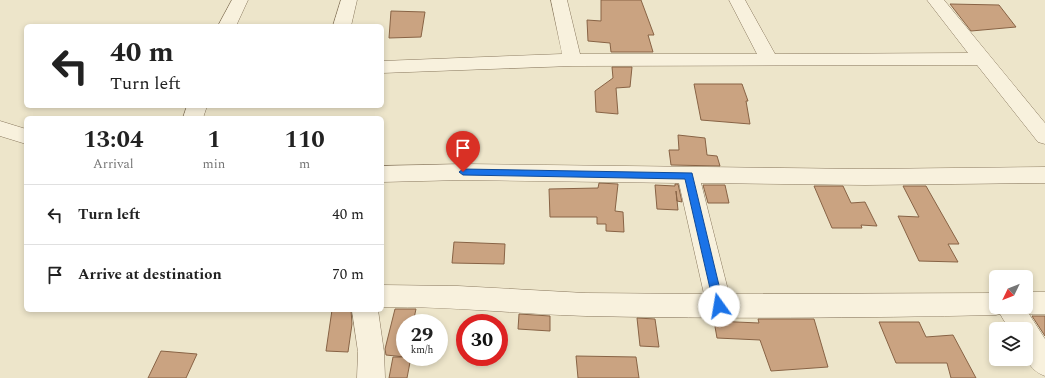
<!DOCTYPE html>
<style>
body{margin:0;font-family:Spectral,serif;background:#f6f6f6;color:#222;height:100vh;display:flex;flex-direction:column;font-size:15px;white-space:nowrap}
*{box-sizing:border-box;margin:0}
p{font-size:13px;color:#767676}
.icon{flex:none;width:22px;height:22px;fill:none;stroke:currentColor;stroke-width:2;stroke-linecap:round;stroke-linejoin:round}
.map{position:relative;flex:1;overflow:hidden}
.drawer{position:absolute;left:24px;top:116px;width:360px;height:196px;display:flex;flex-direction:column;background:#fff;border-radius:6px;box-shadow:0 2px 6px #0003}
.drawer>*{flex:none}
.banner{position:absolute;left:24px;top:24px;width:360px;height:84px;border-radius:6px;box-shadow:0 2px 6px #0003;background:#fff;color:#222;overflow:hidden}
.needle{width:26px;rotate:227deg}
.tools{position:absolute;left:989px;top:270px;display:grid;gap:8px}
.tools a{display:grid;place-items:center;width:44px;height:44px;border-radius:6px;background:#fff;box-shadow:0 2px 6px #0003;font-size:20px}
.speed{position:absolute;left:396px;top:314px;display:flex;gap:8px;font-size:20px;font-weight:700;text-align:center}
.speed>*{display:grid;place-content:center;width:52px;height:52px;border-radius:50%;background:#fff;box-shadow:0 2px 6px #0003;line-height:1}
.speed small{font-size:10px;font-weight:400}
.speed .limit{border:6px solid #d22;background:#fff;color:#111}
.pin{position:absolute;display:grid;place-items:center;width:34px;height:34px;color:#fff;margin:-41px -17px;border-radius:50% 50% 50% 0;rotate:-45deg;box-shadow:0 0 4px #0007}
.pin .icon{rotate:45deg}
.me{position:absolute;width:44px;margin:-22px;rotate:347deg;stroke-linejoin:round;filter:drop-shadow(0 0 3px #0008)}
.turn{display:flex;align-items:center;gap:14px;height:84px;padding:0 20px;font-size:18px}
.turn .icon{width:52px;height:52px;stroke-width:2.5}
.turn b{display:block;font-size:28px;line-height:34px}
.eta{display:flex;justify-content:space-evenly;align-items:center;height:68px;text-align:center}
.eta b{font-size:24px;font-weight:700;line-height:28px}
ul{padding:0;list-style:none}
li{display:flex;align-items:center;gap:12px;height:60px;padding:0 20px;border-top:1px solid #e0e0e0}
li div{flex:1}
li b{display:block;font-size:15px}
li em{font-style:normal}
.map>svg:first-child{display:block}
.building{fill:#caa381;stroke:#886345}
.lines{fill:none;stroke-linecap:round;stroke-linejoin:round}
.street-casing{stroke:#89785e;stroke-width:1}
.street{fill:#f8f1dd;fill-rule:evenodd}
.route{fill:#1a73e8;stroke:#114b97}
</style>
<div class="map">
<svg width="1045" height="378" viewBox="0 0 1045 378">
<rect width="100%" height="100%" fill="#ede5ca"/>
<g class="building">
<path d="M601,0H641L654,35H648L653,52H611L610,43L588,41L587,20L601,21Z"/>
<path d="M950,4L999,5L1016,27L971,31Z"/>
<path d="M391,11L425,12L421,37L389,38Z"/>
<path d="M612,67H632L630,87L616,88L618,114L596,112L595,91L613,78Z"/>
<path d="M694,84H742L748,101H746L750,124L701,120Z"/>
<path d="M678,135L705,138L707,155L717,156L720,166L671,165L669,150H679Z"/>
<path d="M599,183L618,184L615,211L623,212L624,232L606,231V224H597V217H550L549,189L598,188Z"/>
<path d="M675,184H678L682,202L677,201L676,191L678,210L657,209L655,185L675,186Z"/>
<path d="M703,185H725L729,203H708Z"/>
<path d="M814,186H843L851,203L865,202L877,226L861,225L862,228H832Z"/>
<path d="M903,186H926L959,244H948L958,262L919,261L898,216L919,217Z"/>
<path d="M454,242L505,244L504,264L452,263Z"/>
<path d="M395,309H416L413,323H405V357L386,355L385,349Z"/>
<path d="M332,310H351L352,324L348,352L326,351Z"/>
<path d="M519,314L550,316V331L518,329Z"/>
<path d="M1032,316H1045V336Z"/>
<path d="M637,318L655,319L659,347L640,346Z"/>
<path d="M758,319H814L828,367L771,371L760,340L717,338L714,321L759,323Z"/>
<path d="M879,322H919L926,337L953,335L976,378H951L947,363H896Z"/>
<path d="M161,351L197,354L186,378H148Z"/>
<path d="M576,356L636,357L639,378H578Z"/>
<path d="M393,357H411L407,378H389Z"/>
</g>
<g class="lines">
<g class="street-casing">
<g id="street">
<path d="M232,0H248L236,26H218Z"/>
<path d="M341,0H357L351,26H333Z"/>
<path d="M551,0H567L580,54H757L729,0H745L775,54L968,53L927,0H944L1045,123V144L1038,142L977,65L572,66L382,73V61L562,54Z"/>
<path d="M187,106H207L203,118H183Z"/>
<path d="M0,121L26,129V144L0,136Z"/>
<path d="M463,164L865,169L1045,167V183L865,185L701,183L729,294L996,293V307H1026V292H1045V314H1029L1045,339V376C1022,367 1026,350 1026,329H1009L1000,314L996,315C859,318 722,319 586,316C518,314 450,306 382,307V285L458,286L585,293L704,294L679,183L463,180L382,182V166Z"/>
<path d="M352,310H378L384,352L385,378H357L358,352Z"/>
</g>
</g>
<use href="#street" class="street"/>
</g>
<path class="route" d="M463,169L692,173L724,306L723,310L719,311L715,310L714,306L685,179L463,175L459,172Z"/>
</svg>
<div class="tools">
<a><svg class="needle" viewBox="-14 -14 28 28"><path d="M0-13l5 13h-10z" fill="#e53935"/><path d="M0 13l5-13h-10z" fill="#767676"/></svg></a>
<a><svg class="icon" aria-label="layers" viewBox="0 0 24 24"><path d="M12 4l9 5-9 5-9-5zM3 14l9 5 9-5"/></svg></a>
</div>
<div class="speed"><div>29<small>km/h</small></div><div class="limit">30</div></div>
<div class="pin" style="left:463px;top:172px;background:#d93025"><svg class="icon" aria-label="arrive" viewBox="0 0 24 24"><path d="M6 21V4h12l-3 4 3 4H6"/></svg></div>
<svg class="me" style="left:719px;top:306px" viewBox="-20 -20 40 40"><circle r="19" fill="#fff"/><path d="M0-13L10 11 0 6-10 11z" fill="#1a73e8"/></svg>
<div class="banner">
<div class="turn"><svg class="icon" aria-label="left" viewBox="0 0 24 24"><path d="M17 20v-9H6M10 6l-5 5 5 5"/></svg><div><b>40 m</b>Turn left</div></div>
</div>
<section class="drawer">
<div class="eta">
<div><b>13:04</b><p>Arrival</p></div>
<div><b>1</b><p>min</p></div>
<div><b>110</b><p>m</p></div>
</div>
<ul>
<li><svg class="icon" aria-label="left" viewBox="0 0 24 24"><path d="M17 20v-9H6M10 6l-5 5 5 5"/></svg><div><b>Turn left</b></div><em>40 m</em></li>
<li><svg class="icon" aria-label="arrive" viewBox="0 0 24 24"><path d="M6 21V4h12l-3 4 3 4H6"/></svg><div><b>Arrive at destination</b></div><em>70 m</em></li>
</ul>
</section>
</div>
